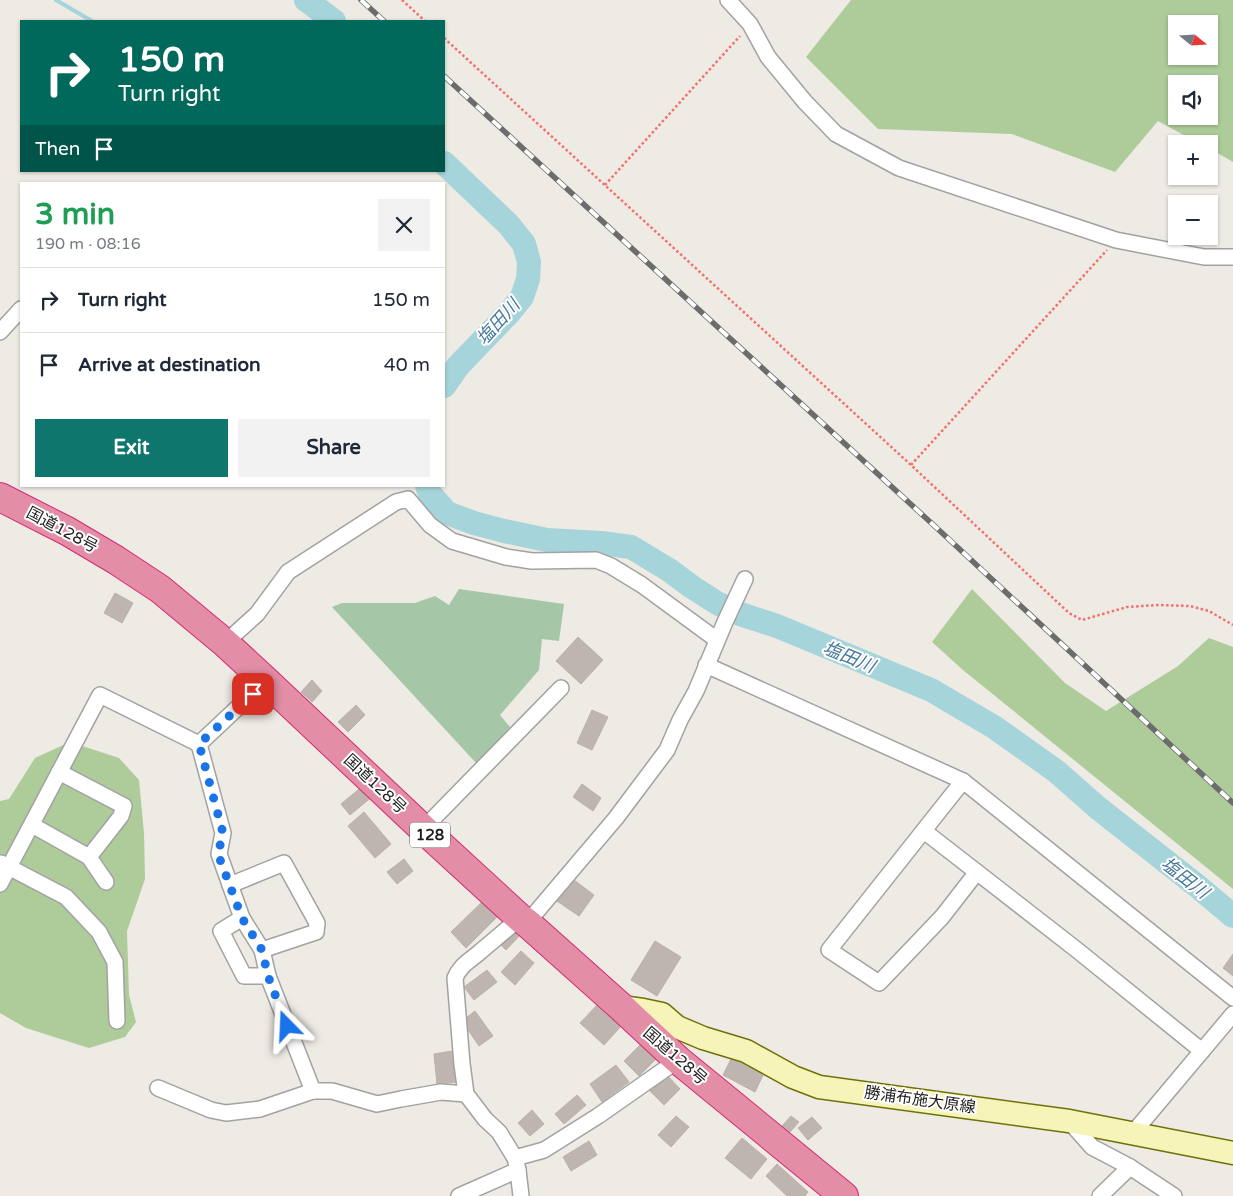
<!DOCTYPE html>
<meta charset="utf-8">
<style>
body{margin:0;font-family:"Varela Round","Noto Sans JP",sans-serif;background:#f2f2f3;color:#1f2937;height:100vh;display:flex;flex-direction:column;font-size:19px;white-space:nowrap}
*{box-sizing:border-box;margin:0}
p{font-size:16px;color:#747a83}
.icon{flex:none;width:28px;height:28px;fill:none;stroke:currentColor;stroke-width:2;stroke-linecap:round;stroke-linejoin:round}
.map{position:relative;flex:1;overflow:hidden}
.drawer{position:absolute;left:20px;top:182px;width:425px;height:305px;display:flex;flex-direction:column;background:#fff;border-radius:0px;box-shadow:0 1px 4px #0004}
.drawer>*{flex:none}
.guide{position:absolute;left:20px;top:20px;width:425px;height:152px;border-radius:0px;box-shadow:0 1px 4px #0004;background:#00695c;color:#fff;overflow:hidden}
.needle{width:32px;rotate:108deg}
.controls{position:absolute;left:1168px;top:15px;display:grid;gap:10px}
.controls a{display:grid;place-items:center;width:50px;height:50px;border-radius:0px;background:#fff;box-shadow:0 1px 4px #0004;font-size:25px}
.pin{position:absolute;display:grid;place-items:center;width:42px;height:42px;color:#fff;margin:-21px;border-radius:10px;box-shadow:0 2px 8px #0006}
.me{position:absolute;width:55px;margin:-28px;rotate:339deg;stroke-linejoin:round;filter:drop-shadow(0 0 4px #0008)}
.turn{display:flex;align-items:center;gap:18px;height:105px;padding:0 15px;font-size:22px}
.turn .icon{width:65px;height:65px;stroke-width:2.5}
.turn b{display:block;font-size:35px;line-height:42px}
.then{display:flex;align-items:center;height:48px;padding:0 15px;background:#0003;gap:10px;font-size:19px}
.round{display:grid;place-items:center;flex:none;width:52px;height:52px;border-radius:0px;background:#f2f2f3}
.overview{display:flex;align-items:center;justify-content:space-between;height:85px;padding:0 15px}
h1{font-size:30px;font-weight:700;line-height:38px;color:#1e9e55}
.primary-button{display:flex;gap:10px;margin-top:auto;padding:10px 15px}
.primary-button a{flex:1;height:58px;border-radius:0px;background:#0f766e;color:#fff;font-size:20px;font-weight:700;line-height:58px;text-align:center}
.primary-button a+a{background:#f2f2f3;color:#1f2937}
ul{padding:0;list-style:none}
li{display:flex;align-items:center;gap:15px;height:65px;padding:0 15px;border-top:1px solid #e0e1e3}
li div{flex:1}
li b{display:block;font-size:19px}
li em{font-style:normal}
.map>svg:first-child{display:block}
.forest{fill:#adcc9a;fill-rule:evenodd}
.cemetery{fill:#a6c6a8}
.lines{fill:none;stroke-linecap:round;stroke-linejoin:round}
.stream{stroke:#a5d4db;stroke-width:4}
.river{stroke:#a5d4db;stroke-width:24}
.building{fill:#bfb5b0;stroke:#bfafa7}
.street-casing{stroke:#a2a2a2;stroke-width:18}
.secondary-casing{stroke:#6f7108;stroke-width:25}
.highway-casing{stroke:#d32a74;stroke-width:30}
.path{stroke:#f56f6e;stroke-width:2.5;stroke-dasharray:2.5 2.5;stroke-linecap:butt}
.street{stroke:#fff;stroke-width:15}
.secondary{stroke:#f7f4b9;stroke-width:22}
.highway{stroke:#e38ea6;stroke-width:28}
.rail-casing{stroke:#6c6c6c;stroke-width:5.5}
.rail{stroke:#fff;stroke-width:4;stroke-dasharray:11;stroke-linecap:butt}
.route{stroke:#1a73e8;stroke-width:9;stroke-dasharray:0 16.2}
.labels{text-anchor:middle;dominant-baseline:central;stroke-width:4;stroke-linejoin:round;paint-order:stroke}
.shield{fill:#fff;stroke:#626262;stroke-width:1}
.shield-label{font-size:15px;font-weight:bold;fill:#1e1e1e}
.street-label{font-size:16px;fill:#1e1e1e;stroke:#fff}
.water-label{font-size:18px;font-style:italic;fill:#47789b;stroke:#fff}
</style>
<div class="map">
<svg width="1233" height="1196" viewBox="0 0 1233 1196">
<rect width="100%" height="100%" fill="#eeeae4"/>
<g class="forest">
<path d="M851,0H1233V162L1209,148V144H1200L1158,121L1115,172L1012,134L878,129L806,57ZM1176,24H1209V56H1176ZM1176,84H1209V116H1176Z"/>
<path d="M972,589L1065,683L1106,711L1178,666L1209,638L1233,647V889L963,670L932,642Z"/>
<path d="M70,742L119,758L139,780L144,833L145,879L127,931L129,995L136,1022L125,1037L89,1048L26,1028L0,1013V801L9,799L35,758Z"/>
</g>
<path class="cemetery" d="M459,589L564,604L559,641L542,639L539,670L500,715L510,727L477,764L332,607L342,603H415L435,596L449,605Z"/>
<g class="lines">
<path class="stream" d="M56,0L92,21"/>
<g class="river">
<path d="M306,0L334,21"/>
<path d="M444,163L509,225L524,244L529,262L528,279L522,297L509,313L458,366L444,386"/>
<path d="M427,486L430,494L447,513L474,523L504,531L547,540L601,543L631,547L669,570L692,587L717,603L740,614L777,626L931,690L994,727L1056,771L1098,808L1196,885L1233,916"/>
</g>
</g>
<g class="building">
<path d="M115,593L133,603L122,623L104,613Z"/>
<path d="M578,637L603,660L581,684L556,661Z"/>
<path d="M312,680L322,691L312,702L301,692Z"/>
<path d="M356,705L365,715L348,732L338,722Z"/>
<path d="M592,710L608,717L592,750L577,743Z"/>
<path d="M582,784L601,798L593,811L573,797Z"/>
<path d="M364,785L373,796L350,815L341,804Z"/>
<path d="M364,812L391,844L375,858L348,826Z"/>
<path d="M404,859L413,871L397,884L387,872Z"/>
<path d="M570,877L594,895L579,916L554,899Z"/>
<path d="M482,902L497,917L466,948L451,932Z"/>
<path d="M515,924L523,932L506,950L498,942Z"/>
<path d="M655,941L681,957L657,996L631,980Z"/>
<path d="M521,951L534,963L515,985L501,972Z"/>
<path d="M1233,954V976L1223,968Z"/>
<path d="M487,970L497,982L474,1000L464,987Z"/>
<path d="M599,1003L622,1025L604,1045L580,1023Z"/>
<path d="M475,1011L493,1036L479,1046L462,1021Z"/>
<path d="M643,1042L658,1057L639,1076L624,1061Z"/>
<path d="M452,1051L456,1082L437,1084L434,1054Z"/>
<path d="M733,1055L765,1071L755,1092L723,1075Z"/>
<path d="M616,1065L629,1082L602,1102L590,1084Z"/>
<path d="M665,1073L680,1089L664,1105L648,1089Z"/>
<path d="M577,1095L586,1105L564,1124L555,1114Z"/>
<path d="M532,1110L544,1124L530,1136L518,1123Z"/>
<path d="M676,1116L689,1127L671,1147L658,1135Z"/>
<path d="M791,1116L799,1122L790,1132L782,1126Z"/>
<path d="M812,1117L822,1128L808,1140L798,1128Z"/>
<path d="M742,1138L767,1159L751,1179L725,1158Z"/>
<path d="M589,1141L597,1155L571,1171L563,1157Z"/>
<path d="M777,1164L808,1192L805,1196H787L766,1176Z"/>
</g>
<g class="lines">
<g class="street-casing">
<g id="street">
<path d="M728,0L750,24L768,57L805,102L836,134L899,168L1116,240L1204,257H1233"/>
<path d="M0,332L21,309"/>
<path d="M225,643L257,614L288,572L396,502L408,499L430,525L452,541L506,557L532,561L596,560L611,566L642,585L717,640"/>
<path d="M706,665L963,781L1233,998"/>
<path d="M266,681L199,744L223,833L219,854L242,918L221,931L244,976H268L313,1091"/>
<path d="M59,772L124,806L121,816L89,857"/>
<path d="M963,781L829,950L879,983L942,917L977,872"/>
<path d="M32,825L89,857L106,882"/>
<path d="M423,829L561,688"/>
<path d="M924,831L1077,950L1202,1051"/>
<path d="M1,863L66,897L99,932L115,962L117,1021"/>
<path d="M0,884L100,695L199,744"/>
<path d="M230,885L284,863L317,923L316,932L262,950"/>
<path d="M242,918L262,950L268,976"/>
<path d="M520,918C507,929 494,940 481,951C470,961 461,964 455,978L462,1064L466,1094L485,1119L499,1132L515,1158L518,1170L521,1196"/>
<path d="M527,923L616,818L667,750L680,720L696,691L725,622L745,579"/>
<path d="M158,1088L211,1110L226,1113L260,1109L313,1091H332L377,1104L401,1099L441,1092L466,1094"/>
<path d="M1069,1121L1092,1147L1130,1167L1174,1196"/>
<path d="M1133,1133L1233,1014"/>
<path d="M515,1158L544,1150L598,1116L678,1060"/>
<path d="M459,1196L518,1170"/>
<path d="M1100,1196L1130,1167"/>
</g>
</g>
<g class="secondary-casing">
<path id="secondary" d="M621,1007L643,1010L662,1014L677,1027L703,1038L746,1051L793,1077L819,1087L1069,1121L1233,1153"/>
</g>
<g class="highway-casing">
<path id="highway" d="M0,497L67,531L116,560L160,589L225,643L266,681L423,829L520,918L527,923L621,1007L678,1060L844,1196"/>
</g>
<g class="path">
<path d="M402,0L425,21"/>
<path d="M444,38L911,465L1069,613L1082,620L1127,607L1158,605L1190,606L1209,611L1233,625"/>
<path d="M605,185L740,36"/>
<path d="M911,465L1107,250"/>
</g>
<use href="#street" class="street"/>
<use href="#secondary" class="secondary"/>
<use href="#highway" class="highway"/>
<g class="rail-casing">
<g id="rail">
<path d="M361,0L384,21"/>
<path d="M444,76L940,531L1233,803"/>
</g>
</g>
<use href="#rail" class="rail"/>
</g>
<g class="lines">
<path class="route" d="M253,694L199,744L223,833L218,854L242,918L262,950L268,976L287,1026"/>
</g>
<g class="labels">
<rect class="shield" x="410" y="822.5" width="40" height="25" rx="4"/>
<g class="shield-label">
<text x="430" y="835">128</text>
</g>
<g class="street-label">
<text transform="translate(62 530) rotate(28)">国道128号</text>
<text transform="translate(375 784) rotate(43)">国道128号</text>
<text transform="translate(675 1056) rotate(41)">国道128号</text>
<text transform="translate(920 1100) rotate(8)">勝浦布施大原線</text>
</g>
<g class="water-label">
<text transform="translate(498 322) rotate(-48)">塩田川</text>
<text transform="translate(849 657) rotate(22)">塩田川</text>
<text transform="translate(1185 878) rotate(38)">塩田川</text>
</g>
</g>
</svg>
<div class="controls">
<a><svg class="needle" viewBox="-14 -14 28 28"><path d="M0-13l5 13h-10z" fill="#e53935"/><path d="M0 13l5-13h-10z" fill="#747a83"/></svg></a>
<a><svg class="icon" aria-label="sound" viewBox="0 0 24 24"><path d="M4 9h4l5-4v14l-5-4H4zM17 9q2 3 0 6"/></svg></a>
<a>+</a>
<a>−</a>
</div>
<div class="pin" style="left:253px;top:694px;background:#d93025"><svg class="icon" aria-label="arrive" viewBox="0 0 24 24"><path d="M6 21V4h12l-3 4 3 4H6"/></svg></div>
<svg class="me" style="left:287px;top:1026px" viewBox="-20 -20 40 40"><path d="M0-17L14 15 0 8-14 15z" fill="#1a73e8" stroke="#fff" stroke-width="4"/></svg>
<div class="guide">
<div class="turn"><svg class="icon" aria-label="right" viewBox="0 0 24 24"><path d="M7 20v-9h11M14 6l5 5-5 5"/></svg><div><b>150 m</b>Turn right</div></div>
<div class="then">Then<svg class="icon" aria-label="arrive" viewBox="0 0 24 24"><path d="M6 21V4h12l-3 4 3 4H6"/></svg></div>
</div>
<section class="drawer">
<div class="overview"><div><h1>3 min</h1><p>190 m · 08:16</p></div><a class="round"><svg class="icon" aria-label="close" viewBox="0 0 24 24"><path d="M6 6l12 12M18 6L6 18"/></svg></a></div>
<ul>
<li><svg class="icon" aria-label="right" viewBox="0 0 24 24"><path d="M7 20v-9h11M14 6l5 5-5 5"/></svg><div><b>Turn right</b></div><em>150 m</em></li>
<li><svg class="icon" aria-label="arrive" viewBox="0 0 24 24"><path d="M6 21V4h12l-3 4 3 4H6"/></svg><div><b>Arrive at destination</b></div><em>40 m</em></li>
</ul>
<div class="primary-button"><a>Exit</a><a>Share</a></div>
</section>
</div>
